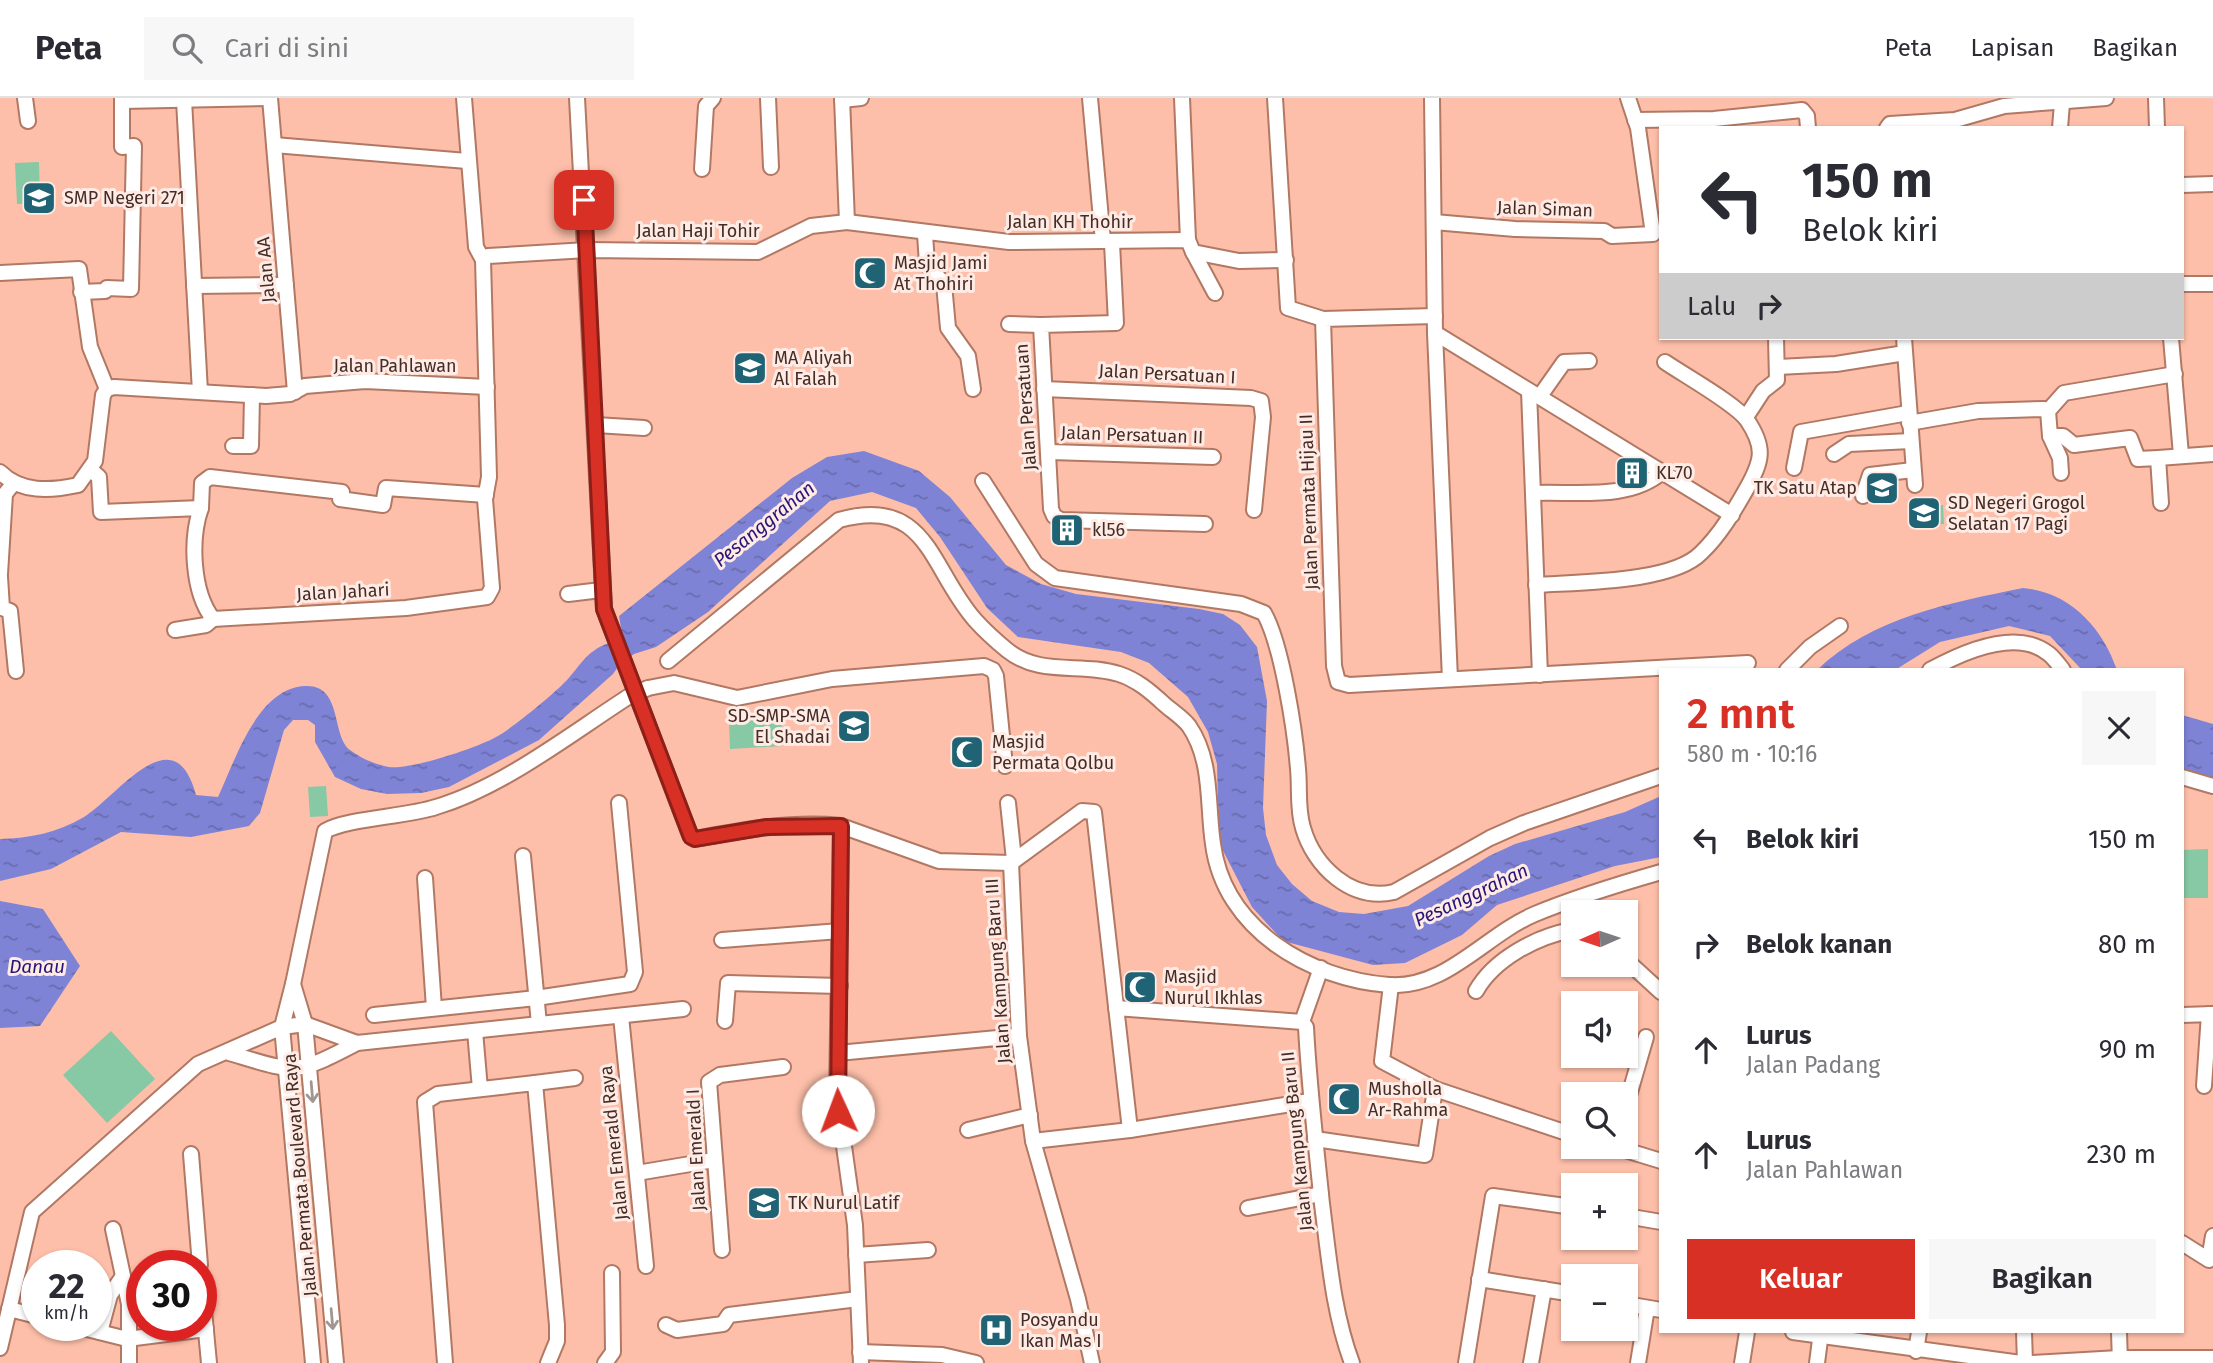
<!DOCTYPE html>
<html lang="id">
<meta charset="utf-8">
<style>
body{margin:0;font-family:"Fira Sans",sans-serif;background:#f7f7f7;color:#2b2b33;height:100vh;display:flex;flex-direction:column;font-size:26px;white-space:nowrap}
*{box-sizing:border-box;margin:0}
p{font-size:23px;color:#7c7c81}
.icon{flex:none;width:38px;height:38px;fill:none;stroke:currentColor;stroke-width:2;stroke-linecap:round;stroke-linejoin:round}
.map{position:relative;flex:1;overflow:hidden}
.panel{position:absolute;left:1659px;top:570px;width:525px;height:665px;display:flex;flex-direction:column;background:#fff;border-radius:0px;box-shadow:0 2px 5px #0004}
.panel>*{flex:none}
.guide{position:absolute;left:1659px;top:28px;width:525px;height:214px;border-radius:0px;box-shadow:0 2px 5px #0004;background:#fff;color:#2b2b33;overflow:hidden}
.needle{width:46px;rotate:267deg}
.buttons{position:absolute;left:1561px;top:802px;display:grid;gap:14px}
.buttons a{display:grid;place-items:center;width:77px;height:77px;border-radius:0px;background:#fff;box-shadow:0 2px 5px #0004;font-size:35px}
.speed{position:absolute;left:21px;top:1152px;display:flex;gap:14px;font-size:35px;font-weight:700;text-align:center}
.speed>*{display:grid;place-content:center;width:91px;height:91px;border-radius:50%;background:#fff;box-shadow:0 2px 5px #0004;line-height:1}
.speed small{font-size:18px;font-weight:400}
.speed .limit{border:10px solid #d22;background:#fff;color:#111}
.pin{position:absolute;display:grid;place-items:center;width:60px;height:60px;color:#fff;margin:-30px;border-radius:14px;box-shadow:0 4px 10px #0006}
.me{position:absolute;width:77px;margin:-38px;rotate:358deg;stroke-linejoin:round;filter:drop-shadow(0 0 5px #0008)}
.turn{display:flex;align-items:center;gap:24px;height:147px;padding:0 28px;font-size:32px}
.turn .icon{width:91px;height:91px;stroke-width:2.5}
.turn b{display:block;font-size:49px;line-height:60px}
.then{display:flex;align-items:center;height:66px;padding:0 28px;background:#0003;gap:14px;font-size:26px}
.round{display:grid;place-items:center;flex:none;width:74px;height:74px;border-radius:0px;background:#f7f7f7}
.overview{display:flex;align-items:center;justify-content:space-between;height:119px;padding:0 28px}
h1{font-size:42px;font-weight:600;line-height:52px;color:#d93025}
.button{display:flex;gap:14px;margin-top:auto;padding:14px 28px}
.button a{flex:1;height:80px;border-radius:0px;background:#d93025;color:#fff;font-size:28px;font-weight:600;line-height:80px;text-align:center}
.button a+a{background:#f7f7f7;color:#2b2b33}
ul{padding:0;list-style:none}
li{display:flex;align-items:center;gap:21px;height:105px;padding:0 28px}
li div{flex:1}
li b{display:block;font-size:26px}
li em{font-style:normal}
header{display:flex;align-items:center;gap:42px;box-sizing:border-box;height:98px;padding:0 35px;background:#fff;border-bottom:2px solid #e1e1e2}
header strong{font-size:33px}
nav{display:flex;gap:38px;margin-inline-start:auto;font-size:24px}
.search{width:490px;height:63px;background:#f7f7f7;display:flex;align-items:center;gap:18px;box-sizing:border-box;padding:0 24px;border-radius:0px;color:#7c7c81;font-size:26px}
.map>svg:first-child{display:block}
.green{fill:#87c8a5}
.water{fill:url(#water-ripples)}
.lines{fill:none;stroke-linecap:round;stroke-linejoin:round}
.minor-casing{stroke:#b17864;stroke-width:18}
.minor{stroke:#fff;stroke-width:14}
.minor-bridge-casing{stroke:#b17864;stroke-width:18;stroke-linecap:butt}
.minor-bridge{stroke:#fff;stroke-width:14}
.oneway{stroke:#a29692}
.route-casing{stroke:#8d1f18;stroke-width:18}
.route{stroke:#d93025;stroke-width:12}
.labels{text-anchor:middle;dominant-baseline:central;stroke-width:6;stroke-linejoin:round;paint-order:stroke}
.poi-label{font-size:18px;fill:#452c24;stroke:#ffebe5;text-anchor:start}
.street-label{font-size:18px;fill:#452c24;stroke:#ffebe5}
.water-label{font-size:19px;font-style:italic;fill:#261576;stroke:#ffebe5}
</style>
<header>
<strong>Peta</strong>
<div class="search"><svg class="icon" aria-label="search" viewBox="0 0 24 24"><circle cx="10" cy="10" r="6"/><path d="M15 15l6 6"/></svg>Cari di sini</div>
<nav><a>Peta</a><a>Lapisan</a><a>Bagikan</a></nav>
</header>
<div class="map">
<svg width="2213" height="1265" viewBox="0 0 2213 1265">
<defs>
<pattern id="water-ripples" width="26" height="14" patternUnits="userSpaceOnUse" patternTransform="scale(1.75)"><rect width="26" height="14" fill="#7f83d5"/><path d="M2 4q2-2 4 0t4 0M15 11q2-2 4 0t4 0" fill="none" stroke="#6a6bad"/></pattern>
</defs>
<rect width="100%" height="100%" fill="#fdbfa9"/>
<g class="green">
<path d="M39,64L40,105L17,106L15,65Z"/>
<path d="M1943,407L1944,426L1913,427L1912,408Z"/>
<path d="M781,621L783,648L730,651L729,623Z"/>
<path d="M326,688L328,718L310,719L308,689Z"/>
<path d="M2208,751V800H2182V752Z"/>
<path d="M111,933L155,981L107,1025L63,977Z"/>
</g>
<g class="water">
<path d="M864,353L919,373L950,399L1006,467L1041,486L1076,496L1199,511L1223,516L1240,527L1257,549L1267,603L1263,710L1266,737L1277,767L1292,786L1312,803L1339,814L1364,816L1408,808L1489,758L1515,746L1625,714L1661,698V759L1615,768L1497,807L1462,837L1405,865L1373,867L1283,843L1252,809L1219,745L1217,666L1208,634L1188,599L1149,565L1121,554L1018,539L987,510L940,439L916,410L872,394L830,403L708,514L656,549L634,556L620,566L613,576L539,642L449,689L421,695L387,696L361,691L335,679L315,644V627L308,622H293L284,632L260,715L249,728L191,739L121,734L51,771L0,783V741C30,740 57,735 84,719C117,699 174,615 196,697L218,699C235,663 257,590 305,588C343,586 331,638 350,652C360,660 377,667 389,669C410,672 477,650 496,639C510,632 551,598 563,586C574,576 582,560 595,552C606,544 611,547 622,536L619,518L792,380L827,359Z"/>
<path d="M2023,490C2070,494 2102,529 2117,572H2082L2050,538L2009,528L1940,544L1895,572H1817C1872,519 1950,505 2023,490Z"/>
<path d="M2182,617L2213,626V681L2182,672Z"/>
<path d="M0,803L43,811L80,868L40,928L0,930Z"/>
</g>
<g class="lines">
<g class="minor-casing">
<g id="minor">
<path d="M25,0L28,23"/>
<path d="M270,0L295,294"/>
<path d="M577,0L604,511L690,737L695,741C743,732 792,723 841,728L939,763L1011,765"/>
<path d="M768,0L771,69"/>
<path d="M1090,0L1103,143"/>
<path d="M1182,0L1188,142"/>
<path d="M1275,0L1288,210L1323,221"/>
<path d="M1432,0L1435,235L1732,417"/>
<path d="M2156,0L2157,30"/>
<path d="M184,2L200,294"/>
<path d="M842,2L861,0"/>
<path d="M122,3L270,0"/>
<path d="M1635,22L1714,21L1802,12L1807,18L1808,30"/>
<path d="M1887,30L1890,26L1955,22L2004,8L2106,0"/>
<path d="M2060,30L2062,5"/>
<path d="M274,47L467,63"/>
<path d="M702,71L706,8L713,0"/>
<path d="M2182,87L2213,86"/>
<path d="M847,124L1009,144L1188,142L1193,154L1239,163L1286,162"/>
<path d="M1434,124L1515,131L1604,133L1612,138L1653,136L1638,30L1628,0"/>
<path d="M925,136L927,166L944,186L948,230L968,258L973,291"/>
<path d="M1112,145L1116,225L1041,227L1051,411L1054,418L1061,422L1205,426"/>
<path d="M1193,154L1215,195"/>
<path d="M483,162L488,158L587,152L758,154L811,128L847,124L842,0"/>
<path d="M0,175L79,171L90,249L107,291"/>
<path d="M2182,186H2213"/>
<path d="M194,188L286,187"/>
<path d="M81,194L105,193L107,190L131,191L134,48L122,49V0"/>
<path d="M1435,218L1323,221L1334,568L1338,584L1349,587L1748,565"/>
<path d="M1009,226L1041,227"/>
<path d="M1435,235L1450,581"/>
<path d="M1904,240L1915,387"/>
<path d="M2171,240L2181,357"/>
<path d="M1778,269L1836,266L1905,255"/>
<path d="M1044,291L1251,300L1261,303L1263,319L1254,412"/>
<path d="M1529,293L1540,577"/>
<path d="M1540,298L1564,264L1589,263"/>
<path d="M2048,313L2064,295L2175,276"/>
<path d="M1746,319L1763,293L1777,282L1776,240"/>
<path d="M1909,325L1978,313L2044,311L2048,313L2050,338L2060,360L2061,375"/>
<path d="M596,327L644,330"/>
<path d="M2050,338H2063L2074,347L2130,340L2138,361L2158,360"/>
<path d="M233,348H251L252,297"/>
<path d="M1050,354L1213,359"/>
<path d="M1834,356L1849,346L1911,343"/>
<path d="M1794,370L1801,334L1908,315"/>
<path d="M91,372L99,379L101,414L201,410C190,441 192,494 213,521L406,510L487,499L492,490L485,401L489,379L483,162L476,149L464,0"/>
<path d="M0,374C21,395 50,393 78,387L95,363L103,297L107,291L114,289L266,298L290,296L305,288L365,283L487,289"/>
<path d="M983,383L1036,466L1055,480L1241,506L1264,515C1282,547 1295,633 1298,671C1300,691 1297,711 1303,730C1314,768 1351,804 1394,794L1490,740L1524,725L1661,678"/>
<path d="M1533,395C1575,393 1629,403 1662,374"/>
<path d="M1863,398L1870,377L1913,372"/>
<path d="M2161,405L2158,360L2213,356"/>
<path d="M201,410L202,385L210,379L342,394L340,401L383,407L386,390L486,397"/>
<path d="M0,476L5,396L13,386"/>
<path d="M0,479L2,510L10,513L16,573"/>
<path d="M1536,487C1578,484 1672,485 1701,455C1720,437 1734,413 1747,390C1762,363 1766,350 1747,322C1736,306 1684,277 1665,264"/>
<path d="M568,496L601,492"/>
<path d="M175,532L206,527L213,521"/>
<path d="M668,563L839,422C928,397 930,471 975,522C984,532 996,543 1007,552C1040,579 1081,564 1119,576C1137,582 1150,593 1164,606C1172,613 1183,620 1189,628C1213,663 1207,707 1213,746C1224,831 1309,881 1389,887C1446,891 1485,837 1535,816C1576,799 1619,786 1661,774"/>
<path d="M1787,572L1810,549L1840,528"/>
<path d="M1930,572C1961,555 2016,529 2049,556C2054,560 2059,567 2063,572"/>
<path d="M648,590L674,585L737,600L832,581L984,568L993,572L996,578L1005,668"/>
<path d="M2182,679L2213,688"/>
<path d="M1008,705L1014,762"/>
<path d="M841,728L837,998L855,1127L861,1265"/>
<path d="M523,758L539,926"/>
<path d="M1011,765L1019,938L1033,1043L1078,1201L1092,1265"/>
<path d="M1011,765L1082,713L1094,714L1130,1032"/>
<path d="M425,780L434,910"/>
<path d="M722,842L840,833"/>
<path d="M1626,862L1661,894"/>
<path d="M293,886L325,733C348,720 406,719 436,709C503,689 569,637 628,599"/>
<path d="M1391,887L1382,963L1435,991"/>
<path d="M1476,893C1494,861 1537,838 1573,832"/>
<path d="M1116,910L1302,924L1306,929C1309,988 1316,1047 1322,1106C1329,1160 1333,1214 1352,1265"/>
<path d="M374,917L536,900L630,886L635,874L619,705"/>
<path d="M2182,917L2213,916"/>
<path d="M621,918L646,1168"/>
<path d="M725,923L728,885L840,888"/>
<path d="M1302,924L1321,870"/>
<path d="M475,933L480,991"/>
<path d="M229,955C296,975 294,978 357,945"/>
<path d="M838,955L1019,938"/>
<path d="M535,985L575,980"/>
<path d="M2204,988L2209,916"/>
<path d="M1626,1008L1646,939"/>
<path d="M968,1032L1030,1017"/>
<path d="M1315,1041L1425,1057L1435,991L1573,1037"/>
<path d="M1033,1043L1130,1032L1310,1003"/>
<path d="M1612,1048L1661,1063"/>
<path d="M191,1056L200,1167"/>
<path d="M637,1075L714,1062"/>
<path d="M1248,1110L1321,1096"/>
<path d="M1626,1118L1661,1124"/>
<path d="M113,1131L129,1206V1265"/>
<path d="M2182,1145L2209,1162L2213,1138"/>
<path d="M722,1152L709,984L720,977L783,969"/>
<path d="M856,1157L928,1152"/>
<path d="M201,1180L209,1265"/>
<path d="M1479,1181L1573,1196"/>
<path d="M1626,1206L1661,1212"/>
<path d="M9,1211L37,1218"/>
<path d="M71,1227L127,1241L206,1231"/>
<path d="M666,1227L677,1232L723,1226L729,1217L858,1201"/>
<path d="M100,1234L110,1197L123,1178"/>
<path d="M1793,1234L2021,1265"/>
<path d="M2024,1234L2025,1265"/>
<path d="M2119,1234L2120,1265"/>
<path d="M0,1250L32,1114L198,966L282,929L305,926L357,945L683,911"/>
<path d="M1916,1253L1919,1234"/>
<path d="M860,1254L942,1257L976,1265"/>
<path d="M313,1265L282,929L293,886L305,926L336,1265"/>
<path d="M445,1265L425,1004L438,996L535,985L557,1227V1243L548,1265"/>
<path d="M605,1265L613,1254L612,1175"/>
<path d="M1466,1265L1493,1098L1573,1109"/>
<path d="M1531,1265L1544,1191"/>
<path d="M1638,1265L1647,1210"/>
<path d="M1742,1265L1747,1234"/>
<path d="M1817,1265L1821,1234"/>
<path d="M2032,1265L2119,1260H2213"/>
</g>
</g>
<use href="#minor" class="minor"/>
<g class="minor-bridge-casing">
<path id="minor-bridge" d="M628,599L648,590"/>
</g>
<use href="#minor-bridge" class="minor-bridge"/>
</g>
<defs><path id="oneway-shaft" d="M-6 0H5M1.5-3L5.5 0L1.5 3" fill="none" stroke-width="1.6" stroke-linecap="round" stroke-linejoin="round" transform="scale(1.75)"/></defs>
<g class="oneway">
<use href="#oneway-shaft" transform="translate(312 994) rotate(85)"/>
<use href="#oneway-shaft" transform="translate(332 1221) rotate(85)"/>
</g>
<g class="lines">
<g class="route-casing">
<path id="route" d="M584,102L604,511L691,739L695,741L766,729L841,728L838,1013"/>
</g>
<use href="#route" class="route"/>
</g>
<defs>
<g id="school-square" transform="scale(1.75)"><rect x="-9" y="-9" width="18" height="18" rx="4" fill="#1f6375" stroke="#ffebe5"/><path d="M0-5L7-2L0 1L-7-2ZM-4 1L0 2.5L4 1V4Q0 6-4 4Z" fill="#fff"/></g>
<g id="mosque-square" transform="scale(1.75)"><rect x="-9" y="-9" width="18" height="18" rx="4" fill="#1f6375" stroke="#ffebe5"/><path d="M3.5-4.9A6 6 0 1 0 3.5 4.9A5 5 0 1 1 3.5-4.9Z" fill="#fff"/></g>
<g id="building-square" transform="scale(1.75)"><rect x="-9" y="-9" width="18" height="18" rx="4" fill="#1f6375" stroke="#ffebe5"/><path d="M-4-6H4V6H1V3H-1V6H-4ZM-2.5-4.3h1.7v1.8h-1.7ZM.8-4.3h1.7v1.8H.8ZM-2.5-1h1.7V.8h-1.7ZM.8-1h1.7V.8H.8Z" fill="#fff"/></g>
<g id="hospital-square" transform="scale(1.75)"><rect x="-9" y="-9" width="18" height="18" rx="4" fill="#1f6375" stroke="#ffebe5"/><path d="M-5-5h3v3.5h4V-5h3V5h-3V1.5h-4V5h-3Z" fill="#fff"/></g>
</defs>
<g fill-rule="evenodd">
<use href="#school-square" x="39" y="100"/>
<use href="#mosque-square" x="870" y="175"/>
<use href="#school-square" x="750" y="270"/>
<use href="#building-square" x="1632" y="375"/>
<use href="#school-square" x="1882" y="390"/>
<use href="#school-square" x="1924" y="415"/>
<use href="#building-square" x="1067" y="432"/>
<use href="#school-square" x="854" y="628"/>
<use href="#mosque-square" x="967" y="654"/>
<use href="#mosque-square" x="1140" y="889"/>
<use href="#mosque-square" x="1344" y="1001"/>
<use href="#school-square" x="764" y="1105"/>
<use href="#hospital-square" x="996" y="1232"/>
</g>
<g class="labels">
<g class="poi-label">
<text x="64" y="100">SMP Negeri 271</text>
<text x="894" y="165">Masjid Jami<tspan x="894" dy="21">At Thohiri</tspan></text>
<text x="774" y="260">MA Aliyah<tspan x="774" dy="21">Al Falah</tspan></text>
<text x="1656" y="375">KL70</text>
<text x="1857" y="390" text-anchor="end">TK Satu Atap</text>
<text x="1948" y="405">SD Negeri Grogol<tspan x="1948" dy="21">Selatan 17 Pagi</tspan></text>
<text x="1092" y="432">kl56</text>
<text x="830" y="618" text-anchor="end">SD-SMP-SMA<tspan x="830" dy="21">El Shadai</tspan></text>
<text x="992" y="644">Masjid<tspan x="992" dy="21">Permata Qolbu</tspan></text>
<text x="1164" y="879">Masjid<tspan x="1164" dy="21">Nurul Ikhlas</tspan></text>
<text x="1368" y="991">Musholla<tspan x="1368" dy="21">Ar-Rahma</tspan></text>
<text x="788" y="1105">TK Nurul Latif</text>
<text x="1020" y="1222">Posyandu<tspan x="1020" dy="21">Ikan Mas I</tspan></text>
</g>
<g class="street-label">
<text transform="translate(1545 111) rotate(2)">Jalan Siman</text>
<text x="1070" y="124">Jalan KH Thohir</text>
<text x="698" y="133">Jalan Haji Tohir</text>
<text transform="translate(266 172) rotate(-95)">Jalan AA</text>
<text x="395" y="268">Jalan Pahlawan</text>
<text transform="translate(1167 276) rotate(3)">Jalan Persatuan I</text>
<text transform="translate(1026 309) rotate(-94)">Jalan Persatuan</text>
<text transform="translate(1132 337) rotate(2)">Jalan Persatuan II</text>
<text transform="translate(1309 404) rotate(-92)">Jalan Permata Hijau II</text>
<text transform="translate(343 494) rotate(-3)">Jalan Jahari</text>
<text transform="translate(998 873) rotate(-94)">Jalan Kampung Baru III</text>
<text transform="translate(1297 1043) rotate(-96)">Jalan Kampung Baru II</text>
<text transform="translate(614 1045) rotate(-96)">Jalan Emerald Raya</text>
<text transform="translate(696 1052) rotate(-93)">Jalan Emerald I</text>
<text transform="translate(300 1077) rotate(-95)">Jalan Permata Boulevard Raya</text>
</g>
<g class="water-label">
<text transform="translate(764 426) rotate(-39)">Pesanggrahan</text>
<text transform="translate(1471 797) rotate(-25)">Pesanggrahan</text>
<text x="37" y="868">Danau</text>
</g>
</g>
</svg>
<div class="buttons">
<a><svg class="needle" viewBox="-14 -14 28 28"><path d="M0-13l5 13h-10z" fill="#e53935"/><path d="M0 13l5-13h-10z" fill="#7c7c81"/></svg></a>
<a><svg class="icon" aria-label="sound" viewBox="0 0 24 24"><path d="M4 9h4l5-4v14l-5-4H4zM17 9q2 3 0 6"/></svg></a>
<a><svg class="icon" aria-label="search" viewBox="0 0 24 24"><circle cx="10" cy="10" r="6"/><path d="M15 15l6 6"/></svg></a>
<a>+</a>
<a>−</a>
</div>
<div class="speed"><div>22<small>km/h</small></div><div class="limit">30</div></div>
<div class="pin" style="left:584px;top:102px;background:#d93025"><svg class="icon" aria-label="arrive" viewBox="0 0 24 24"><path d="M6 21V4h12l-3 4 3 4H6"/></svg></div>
<svg class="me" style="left:838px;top:1013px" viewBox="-20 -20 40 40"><circle r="19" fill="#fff"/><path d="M0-13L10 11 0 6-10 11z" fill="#d93025"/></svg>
<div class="guide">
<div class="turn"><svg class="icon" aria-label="left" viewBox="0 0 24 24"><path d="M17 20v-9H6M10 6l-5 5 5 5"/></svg><div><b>150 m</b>Belok kiri</div></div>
<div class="then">Lalu<svg class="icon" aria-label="right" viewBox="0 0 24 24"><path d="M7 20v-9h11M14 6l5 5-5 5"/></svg></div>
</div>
<section class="panel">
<div class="overview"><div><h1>2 mnt</h1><p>580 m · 10:16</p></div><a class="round"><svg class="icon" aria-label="close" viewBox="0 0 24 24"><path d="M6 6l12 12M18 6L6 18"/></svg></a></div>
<ul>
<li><svg class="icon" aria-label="left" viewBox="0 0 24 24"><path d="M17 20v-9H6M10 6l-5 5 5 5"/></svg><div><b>Belok kiri</b></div><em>150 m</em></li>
<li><svg class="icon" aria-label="right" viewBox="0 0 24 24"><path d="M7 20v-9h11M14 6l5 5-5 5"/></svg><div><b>Belok kanan</b></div><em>80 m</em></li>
<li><svg class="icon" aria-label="ahead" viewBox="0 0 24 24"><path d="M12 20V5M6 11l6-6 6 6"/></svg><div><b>Lurus</b><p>Jalan Padang</p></div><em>90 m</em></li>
<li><svg class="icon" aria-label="ahead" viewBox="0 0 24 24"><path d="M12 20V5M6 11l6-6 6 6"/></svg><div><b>Lurus</b><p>Jalan Pahlawan</p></div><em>230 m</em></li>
</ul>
<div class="button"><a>Keluar</a><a>Bagikan</a></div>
</section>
</div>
